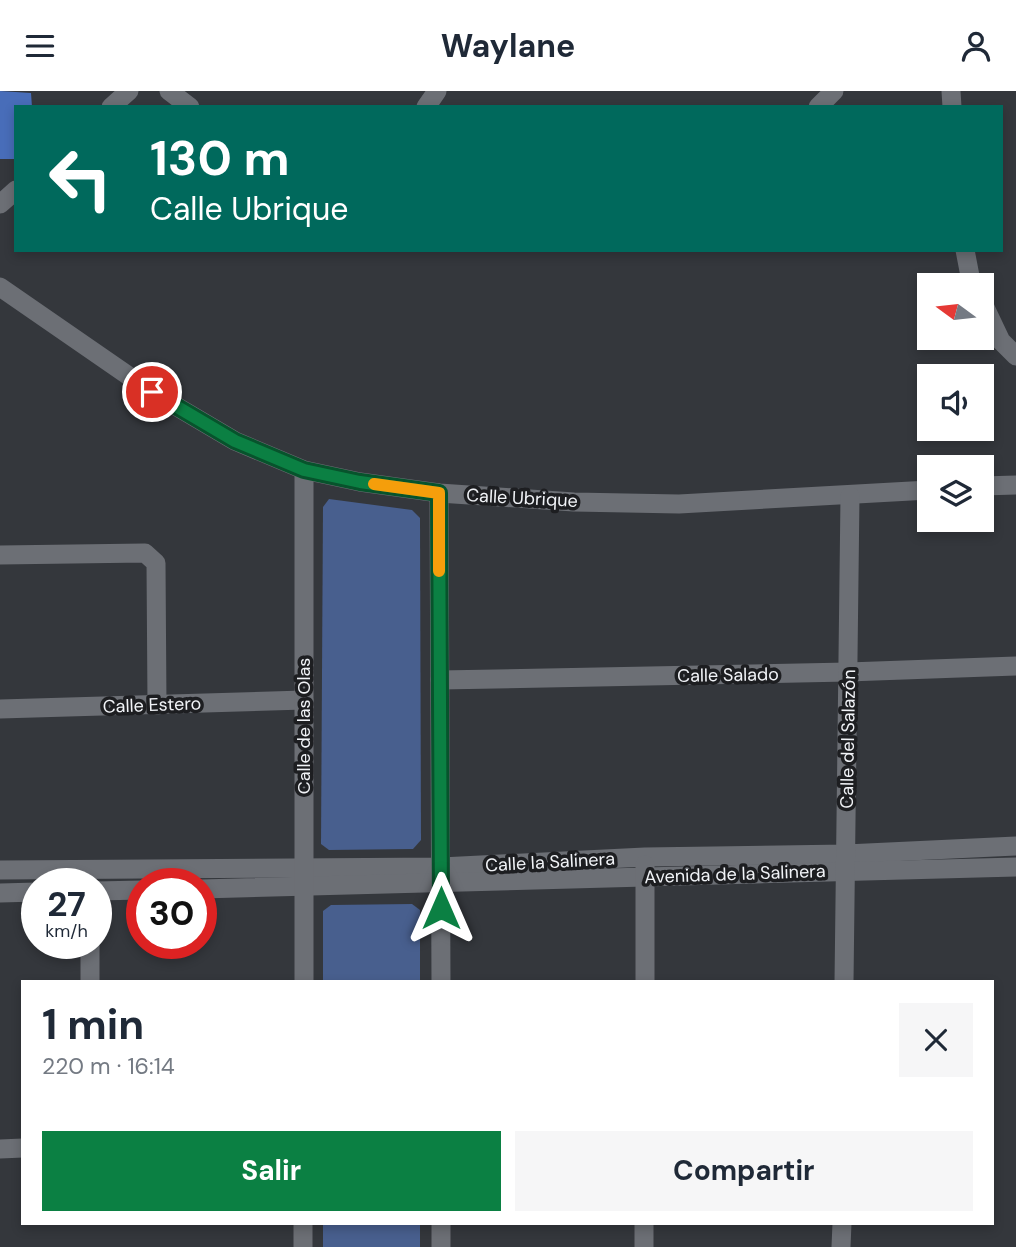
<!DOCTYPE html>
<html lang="es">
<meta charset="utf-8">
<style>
body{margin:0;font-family:"DM Sans",sans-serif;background:#f6f6f7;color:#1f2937;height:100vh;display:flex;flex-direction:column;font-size:26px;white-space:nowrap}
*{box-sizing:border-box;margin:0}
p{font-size:23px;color:#747a83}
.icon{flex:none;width:38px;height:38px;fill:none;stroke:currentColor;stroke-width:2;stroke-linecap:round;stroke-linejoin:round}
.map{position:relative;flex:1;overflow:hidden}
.details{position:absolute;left:21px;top:889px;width:973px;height:245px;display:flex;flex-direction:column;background:#fff;border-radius:0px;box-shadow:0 4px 10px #0003}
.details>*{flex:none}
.banner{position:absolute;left:14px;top:14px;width:989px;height:147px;border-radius:0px;box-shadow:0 4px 10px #0003;background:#00695c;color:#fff;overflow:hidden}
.needle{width:46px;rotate:285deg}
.fabs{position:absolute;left:917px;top:182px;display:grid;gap:14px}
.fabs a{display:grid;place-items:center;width:77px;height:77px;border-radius:0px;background:#fff;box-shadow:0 4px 10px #0003;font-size:35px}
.speed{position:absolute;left:21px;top:777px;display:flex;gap:14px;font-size:35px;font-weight:700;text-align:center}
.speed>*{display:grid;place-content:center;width:91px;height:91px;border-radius:50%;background:#fff;box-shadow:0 4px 10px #0003;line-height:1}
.speed small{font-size:18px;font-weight:400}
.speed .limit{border:10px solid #d22;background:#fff;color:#111}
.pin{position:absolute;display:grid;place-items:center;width:60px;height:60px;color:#fff;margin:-30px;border:4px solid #fff;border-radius:50%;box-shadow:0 2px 7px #0007}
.me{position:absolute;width:77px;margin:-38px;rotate:0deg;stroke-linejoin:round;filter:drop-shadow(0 0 5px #0008)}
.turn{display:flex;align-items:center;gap:24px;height:147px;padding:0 21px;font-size:32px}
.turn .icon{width:91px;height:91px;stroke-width:2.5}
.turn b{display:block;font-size:49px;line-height:60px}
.round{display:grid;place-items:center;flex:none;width:74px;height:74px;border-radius:0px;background:#f6f6f7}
.headline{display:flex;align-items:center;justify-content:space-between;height:119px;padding:0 21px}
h1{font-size:42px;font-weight:700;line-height:52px}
.action{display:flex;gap:14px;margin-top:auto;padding:14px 21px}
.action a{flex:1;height:80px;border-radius:0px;background:#0b8043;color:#fff;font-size:28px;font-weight:700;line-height:80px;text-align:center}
.action a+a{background:#f6f6f7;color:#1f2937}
header{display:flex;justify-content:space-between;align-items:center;height:91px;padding:0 21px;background:#fff;font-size:32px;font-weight:700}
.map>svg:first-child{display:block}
.green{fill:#485f8e}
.forest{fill:#486db9}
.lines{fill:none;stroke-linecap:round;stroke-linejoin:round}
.minor{stroke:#6c6f75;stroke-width:19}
.route-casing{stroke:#07532c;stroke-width:18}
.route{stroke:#0b8043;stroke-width:12}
.slow{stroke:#f59e0b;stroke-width:12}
.labels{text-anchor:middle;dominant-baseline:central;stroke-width:7;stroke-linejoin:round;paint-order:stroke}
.street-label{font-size:18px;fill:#f1f3f7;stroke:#1d1e21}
</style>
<header><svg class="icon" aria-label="menu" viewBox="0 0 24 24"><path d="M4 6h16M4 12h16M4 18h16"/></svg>Waylane<svg class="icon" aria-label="person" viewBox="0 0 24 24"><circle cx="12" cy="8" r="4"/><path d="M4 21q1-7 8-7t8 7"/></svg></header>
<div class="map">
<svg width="1016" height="1156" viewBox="0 0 1016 1156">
<rect width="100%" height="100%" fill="#34373c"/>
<g class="green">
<path d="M329,408L412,419L420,427L421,749L413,758L329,759L321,753L323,416Z"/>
<path d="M412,813L420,819V891H323V820L331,814Z"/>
<rect x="323" y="1132" width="97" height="24"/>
</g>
<path class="forest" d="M0,0L31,2L32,16H16V68H0Z"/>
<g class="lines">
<g class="minor">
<path d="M169,0L190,16"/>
<path d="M951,0L952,16"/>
<path d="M111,16L129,0"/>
<path d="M426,16L437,0"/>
<path d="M818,16L834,0"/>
<path d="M0,113L16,99"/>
<path d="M965,159L970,185L974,194"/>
<path d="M0,196L152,301L235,350L304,379L360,391L439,402L574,411L679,413L929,399"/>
<path d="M982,210L1001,250L1016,265"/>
<path d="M982,395L1016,394"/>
<path d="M439,402L441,891"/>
<path d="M0,464L145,462L156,472L157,614"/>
<path d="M440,589L848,581L1016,575"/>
<path d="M0,618L304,609"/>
<path d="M0,779L441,776L645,766L846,763L1016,755"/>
<path d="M201,798L1016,776"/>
<path d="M96,800L142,799"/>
<path d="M0,802L37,801"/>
<path d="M90,852V891"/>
<path d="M304,891V379"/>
<path d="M645,891V774"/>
<path d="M844,891L850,405"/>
<path d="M0,1058L23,1057"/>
<path d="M441,1132V1156"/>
<path d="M303,1156V1132"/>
<path d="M644,1156V1132"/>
<path d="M841,1156L842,1132"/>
</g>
</g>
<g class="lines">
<g class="route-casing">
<path id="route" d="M152,301L235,350L304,379L360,391L439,402L441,817"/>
</g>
<use href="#route" class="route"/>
<path class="slow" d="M374,393L439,402V480"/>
</g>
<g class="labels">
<g class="street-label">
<text transform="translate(522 407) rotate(3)">Calle Ubrique</text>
<text transform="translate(728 584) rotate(-1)">Calle Salado</text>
<text transform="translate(152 614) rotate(-2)">Calle Estero</text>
<text transform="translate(304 635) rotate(-90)">Calle de las Olas</text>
<text transform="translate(848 648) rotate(-89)">Calle del Salazón</text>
<text transform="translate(550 771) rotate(-3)">Calle la Salinera</text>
<text transform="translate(735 783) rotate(-2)">Avenida de la Salinera</text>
</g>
</g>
</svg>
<div class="fabs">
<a><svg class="needle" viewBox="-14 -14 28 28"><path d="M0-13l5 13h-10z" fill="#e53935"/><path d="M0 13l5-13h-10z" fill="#747a83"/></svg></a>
<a><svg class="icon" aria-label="sound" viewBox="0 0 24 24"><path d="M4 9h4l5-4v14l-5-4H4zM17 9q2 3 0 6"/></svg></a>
<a><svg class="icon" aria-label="layers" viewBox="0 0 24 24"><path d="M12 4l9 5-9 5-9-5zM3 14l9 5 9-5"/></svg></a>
</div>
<div class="speed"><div>27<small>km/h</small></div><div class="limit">30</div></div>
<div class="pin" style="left:152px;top:301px;background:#d93025"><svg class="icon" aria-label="arrive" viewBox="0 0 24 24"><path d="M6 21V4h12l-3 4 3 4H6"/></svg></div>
<svg class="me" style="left:441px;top:817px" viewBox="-20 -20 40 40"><path d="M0-17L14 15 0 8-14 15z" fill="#0b8043" stroke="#fff" stroke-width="4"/></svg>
<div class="banner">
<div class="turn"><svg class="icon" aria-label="left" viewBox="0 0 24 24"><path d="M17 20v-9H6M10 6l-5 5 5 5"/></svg><div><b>130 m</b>Calle Ubrique</div></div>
</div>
<section class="details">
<div class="headline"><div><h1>1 min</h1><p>220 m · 16:14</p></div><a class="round"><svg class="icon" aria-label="close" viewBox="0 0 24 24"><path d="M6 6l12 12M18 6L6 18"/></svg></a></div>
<div class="action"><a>Salir</a><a>Compartir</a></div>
</section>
</div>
